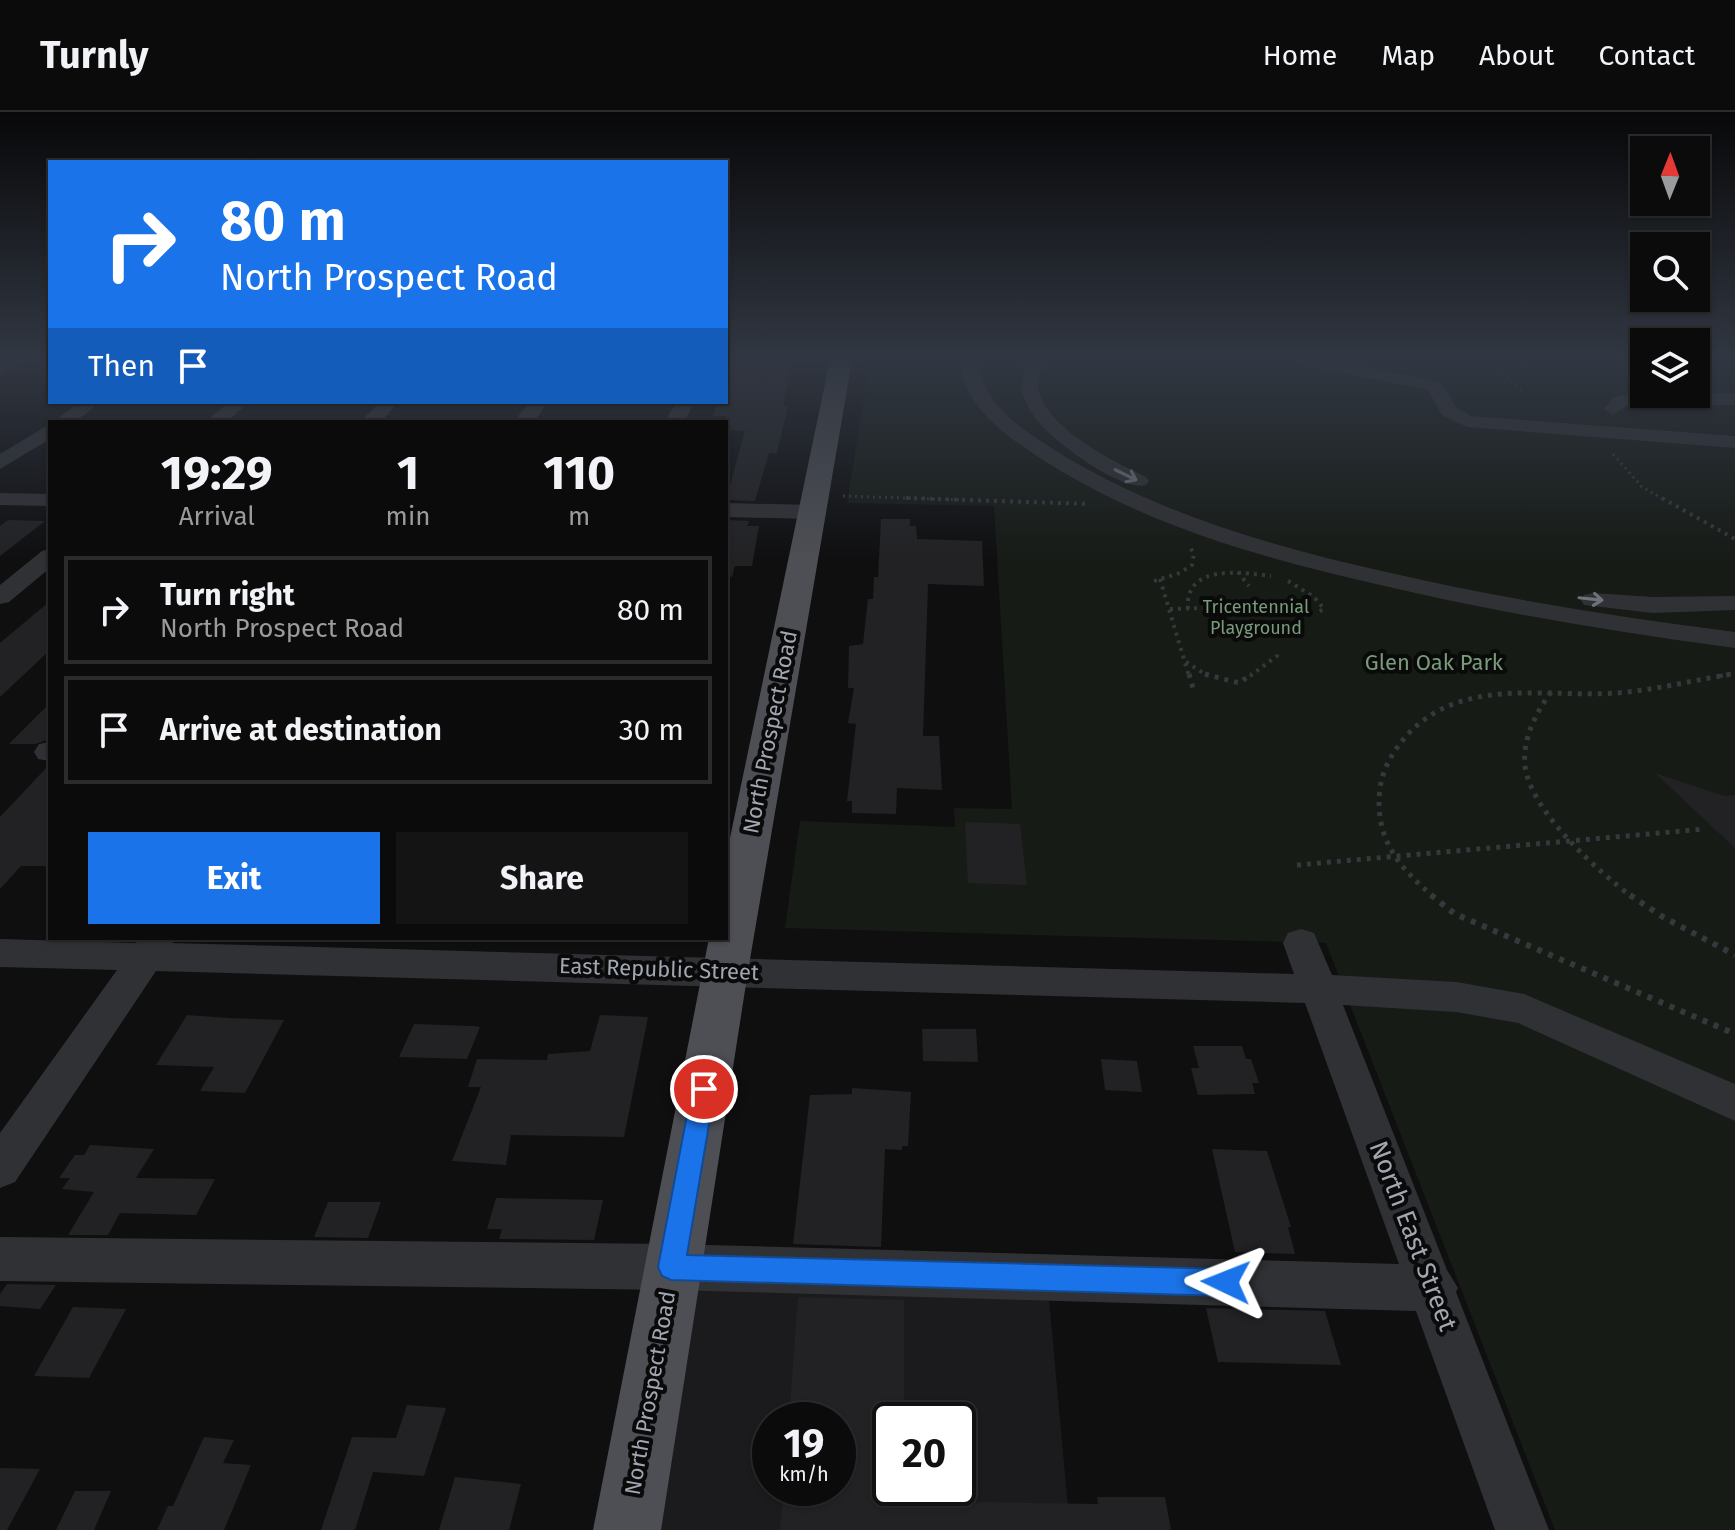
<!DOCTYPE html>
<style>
body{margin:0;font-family:"Fira Sans",sans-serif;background:#141415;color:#f1f3f6;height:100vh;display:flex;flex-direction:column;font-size:30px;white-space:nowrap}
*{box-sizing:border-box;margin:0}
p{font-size:26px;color:#9a9b9d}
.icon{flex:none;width:44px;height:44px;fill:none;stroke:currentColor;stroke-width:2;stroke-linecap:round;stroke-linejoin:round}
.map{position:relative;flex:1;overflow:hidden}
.panel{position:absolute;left:48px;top:308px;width:680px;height:520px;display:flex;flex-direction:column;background:#0b0b0c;border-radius:0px;box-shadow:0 2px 6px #0004,0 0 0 2px #2b2b2d}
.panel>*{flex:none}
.banner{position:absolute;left:48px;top:48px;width:680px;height:244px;border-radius:0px;box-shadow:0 2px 6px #0004,0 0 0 2px #2b2b2d;background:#1a73e8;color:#fff;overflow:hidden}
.needle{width:52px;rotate:1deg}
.controls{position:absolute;left:1630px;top:24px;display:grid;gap:16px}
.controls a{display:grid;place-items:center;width:80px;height:80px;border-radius:0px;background:#0b0b0c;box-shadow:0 2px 6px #0004,0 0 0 2px #2b2b2d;font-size:40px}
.speed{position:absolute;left:752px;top:1290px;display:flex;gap:16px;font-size:40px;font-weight:700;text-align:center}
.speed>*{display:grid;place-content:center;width:104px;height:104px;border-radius:50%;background:#0b0b0c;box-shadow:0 2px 6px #0004,0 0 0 2px #2b2b2d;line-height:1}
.speed small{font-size:20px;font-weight:400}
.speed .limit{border:4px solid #111;border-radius:12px;background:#fff;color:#111}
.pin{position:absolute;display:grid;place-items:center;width:68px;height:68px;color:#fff;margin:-34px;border:4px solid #fff;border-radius:50%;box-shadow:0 2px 8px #0007}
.me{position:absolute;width:88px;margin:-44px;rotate:272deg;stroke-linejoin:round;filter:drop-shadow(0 0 6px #0008)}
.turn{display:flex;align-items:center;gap:28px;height:168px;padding:0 40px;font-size:36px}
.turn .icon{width:104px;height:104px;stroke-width:2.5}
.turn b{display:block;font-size:56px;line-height:68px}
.then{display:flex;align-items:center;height:76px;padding:0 40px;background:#0003;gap:16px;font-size:30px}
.eta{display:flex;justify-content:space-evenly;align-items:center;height:136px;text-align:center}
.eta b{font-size:48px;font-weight:700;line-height:56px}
.primary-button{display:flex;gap:16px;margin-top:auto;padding:16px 40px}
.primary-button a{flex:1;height:92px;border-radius:0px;background:#1a73e8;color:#fff;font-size:32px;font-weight:700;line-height:92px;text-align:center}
.primary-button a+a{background:#141415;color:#f1f3f6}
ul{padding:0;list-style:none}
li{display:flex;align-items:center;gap:24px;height:108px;margin:0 16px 12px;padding:0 24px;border:4px solid #2b2b2d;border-radius:0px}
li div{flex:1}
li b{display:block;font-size:30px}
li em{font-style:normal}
header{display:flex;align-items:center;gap:48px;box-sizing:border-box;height:112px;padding:0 40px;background:#0b0b0c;border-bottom:2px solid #2b2b2d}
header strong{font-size:38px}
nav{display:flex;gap:44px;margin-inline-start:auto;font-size:28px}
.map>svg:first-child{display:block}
.built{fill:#1b1b1d;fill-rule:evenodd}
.green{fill:#161b16}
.building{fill:#222224}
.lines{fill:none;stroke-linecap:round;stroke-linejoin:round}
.path-far3{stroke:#36383c;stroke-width:3;stroke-dasharray:2 4;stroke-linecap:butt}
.path-far2{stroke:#36383c;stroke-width:4;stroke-dasharray:3 5;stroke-linecap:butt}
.path-far1{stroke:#36383c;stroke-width:5;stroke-dasharray:4 6;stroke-linecap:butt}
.path{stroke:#36383c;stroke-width:6;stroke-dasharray:5 7;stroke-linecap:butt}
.minor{fill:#303135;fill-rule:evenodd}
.major{fill:#4d4f54;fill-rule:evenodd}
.oneway{stroke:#6e7279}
.route{fill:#1a73e8;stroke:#114b97;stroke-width:2}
.labels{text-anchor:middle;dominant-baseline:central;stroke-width:8;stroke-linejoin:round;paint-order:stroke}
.far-park-label{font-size:18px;fill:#799b79;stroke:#0a0a0b}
.park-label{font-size:22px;fill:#799b79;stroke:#0a0a0b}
.street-label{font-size:22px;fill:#a1a7b1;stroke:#0a0a0b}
.near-street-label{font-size:26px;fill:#a1a7b1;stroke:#0a0a0b}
</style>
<header>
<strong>Turnly</strong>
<nav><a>Home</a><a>Map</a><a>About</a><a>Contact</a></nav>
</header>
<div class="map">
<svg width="1735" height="1418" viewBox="0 0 1735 1418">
<rect width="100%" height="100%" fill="#0f0f10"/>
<path class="built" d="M671,1155L1047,1165L1070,1418H627ZM770,1308H838V1376H770ZM890,1308H958V1376H890Z"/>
<path class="green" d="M870,248H1644V282H1696V248H1735V1418H1555L1326,831L785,816L800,709L955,715L954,696L1012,697L994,394L847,391Z"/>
<g class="building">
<path d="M731,248H789L788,251H791L783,294H788L777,341H769L755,389L726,388L745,319L726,318V304H713L717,290H726V264Z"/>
<path d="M881,407H910V414H916L917,427L982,429L984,474L928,472L923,624H939L942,678L897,676L896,702L852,701V689H847L856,612L848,611L854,576H848L849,534L863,532L868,487H873L874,465H878Z"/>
<path d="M8,408L45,409L0,444V414Z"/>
<path d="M726,408L749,409L747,414H759L752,454H735L732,465L726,464Z"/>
<path d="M50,489V538L0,585V531Z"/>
<path d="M50,591V627L35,632H9Z"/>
<path d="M50,652V754H21L0,777V705Z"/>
<path d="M1655,661L1724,684L1735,683V736Z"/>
<path d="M965,710L1020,712L1027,773L968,771Z"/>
<path d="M187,903L229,906L284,908L245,981L200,979L214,955L156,953Z"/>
<path d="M600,903L648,905L624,1025L511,1023L506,1053L452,1049L481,975H468L477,947L547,948L548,942L590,939Z"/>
<path d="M414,912L473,914L480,915L467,947L399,945Z"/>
<path d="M922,917H976L978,950L923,949Z"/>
<path d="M1193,934H1242L1246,947H1251L1259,971H1252L1255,982L1198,983L1191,956H1199Z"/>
<path d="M1101,947L1137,949L1142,980L1105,978Z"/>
<path d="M852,976L911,980L908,1034H902V1038L885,1037L881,1135L793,1132L810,983L852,982Z"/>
<path d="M90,1033L154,1037L136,1066L215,1067L196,1103L120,1101L108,1123H68L94,1080L62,1077L70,1066H59L75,1043H84Z"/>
<path d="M1212,1037L1267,1039L1291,1115H1288L1295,1142L1235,1140Z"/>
<path d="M496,1086L603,1088L594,1128L499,1127L502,1117H487Z"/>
<path d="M328,1090H381L368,1126L314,1125Z"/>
<path d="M7,1172L56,1173L40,1197L0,1194V1182Z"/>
<path d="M798,1185L904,1188V1308H890V1376H916V1389L1098,1392L1097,1385H1165L1171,1418H780L784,1376H838V1308H789Z"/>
<path d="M73,1195L126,1197L89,1266L34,1264Z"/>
<path d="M1206,1196L1325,1199L1341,1253L1218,1250Z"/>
<path d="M407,1293L446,1296L424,1364L373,1360L355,1418H321L352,1325L396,1326Z"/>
<path d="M204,1325L234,1328L223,1351L251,1353L224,1418H157L168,1394H173Z"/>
<path d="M0,1356L40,1357L7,1418H0Z"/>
<path d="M455,1365L521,1372L509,1418H439Z"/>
<path d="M75,1379H111L94,1418H56Z"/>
</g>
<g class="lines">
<g class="path-far3">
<path d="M1502,261L1522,279"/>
<path d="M1613,342L1642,375L1665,388"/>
<path d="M843,384L967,388"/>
</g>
<g class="path-far2">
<path d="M906,386L1089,392"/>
<path d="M1662,386L1735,427"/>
<path d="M1238,460L1249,474"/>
<path d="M1160,467L1189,564"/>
<path d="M1154,469L1180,461L1192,453L1194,442L1190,435"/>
<path d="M1288,469L1314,485L1324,497L1316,501"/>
<path d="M1170,497L1205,496"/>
<path d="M1188,497C1184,452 1241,460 1271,464"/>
<path d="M1186,550L1208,564"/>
<path d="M1250,564L1277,544L1276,541"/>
<path d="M1720,564L1735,561"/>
</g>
<g class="path-far1">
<path d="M1189,562L1193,576"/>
<path d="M1205,562L1239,571L1252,562"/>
<path d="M1551,580C1536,601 1522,627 1525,654C1531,700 1597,758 1632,785"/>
<path d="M1297,753L1705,717"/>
<path d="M1434,785C1397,754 1374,725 1380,676C1383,655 1394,638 1408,622C1463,564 1546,586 1617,581C1656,578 1694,568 1732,562"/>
</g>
<g class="path">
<path d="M1431,783L1455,802L1735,922"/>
<path d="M1630,783L1663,805L1735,843"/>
</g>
<g class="minor">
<path d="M4,248H25L0,263V251Z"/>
<path d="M960,248H978C982,291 1019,315 1053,337C1153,400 1267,433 1382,459C1498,486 1616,505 1735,520V536C1614,520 1494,500 1376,472C1257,445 1139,411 1037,344C1002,321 963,293 960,248Z"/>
<path d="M1027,248H1044C1041,258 1036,269 1039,279C1049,318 1113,349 1146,365L1149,369L1146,373C1121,380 1057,331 1040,312C1031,302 1026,291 1021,279Z"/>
<path d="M1294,248H1329L1441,270L1456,295L1471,304L1735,324V336L1467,315L1442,303L1428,278L1302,253Z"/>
<path d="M1735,281V293L1626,294L1613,303L1604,297L1614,285L1621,283Z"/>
<path d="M80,290H101L75,310H52Z"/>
<path d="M229,290H249L227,310H205Z"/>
<path d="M380,290H399L381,310H360Z"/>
<path d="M529,290H548L534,310H514Z"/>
<path d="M676,290H694L685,310H665Z"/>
<path d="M50,312V327L0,357V342Z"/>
<path d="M0,381L50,382V394L0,393Z"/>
<path d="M726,391L811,393L822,400L811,407L726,405Z"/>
<path d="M50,437V456L9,490L0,492V473L42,439Z"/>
<path d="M1593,481L1653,485L1735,484V498L1653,501L1584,493L1581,488L1584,483Z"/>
<path d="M50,630V649L38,647L34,640L39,632Z"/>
<path d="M1301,817L1314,821L1332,863L1456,870L1524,882L1735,972V1009L1518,911L1456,900L1343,893L1447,1158L1458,1176L1456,1180L1549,1418H1495L1416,1199L671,1178L0,1169V1125L671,1132L1399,1152L1305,891L156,859L15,1070L0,1076V1021L117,858L0,855V827L136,831L140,826H170L173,831L1294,862L1283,831L1288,821Z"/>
</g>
<path class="major" d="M830,248H852L748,859L661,1418H593L709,826H726V745Z"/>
</g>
<defs><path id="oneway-shaft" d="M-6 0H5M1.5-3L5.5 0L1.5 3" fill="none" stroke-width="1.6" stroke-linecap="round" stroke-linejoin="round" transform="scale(2)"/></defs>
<g class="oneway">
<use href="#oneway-shaft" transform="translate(1126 363) rotate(26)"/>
<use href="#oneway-shaft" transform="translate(1591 487) rotate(6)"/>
</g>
<linearGradient id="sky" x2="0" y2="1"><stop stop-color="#080809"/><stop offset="0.55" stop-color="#313742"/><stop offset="1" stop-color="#313742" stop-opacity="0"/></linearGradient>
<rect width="1735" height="447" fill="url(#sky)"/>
<path class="route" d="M704,968L712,970L715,977L687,1143L1226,1157L1235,1161L1239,1170L1235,1180L1226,1184L671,1168L662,1164L658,1155L692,977L695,970Z"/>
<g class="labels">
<g class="far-park-label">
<text x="1256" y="495">Tricentennial<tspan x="1256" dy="21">Playground</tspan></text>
</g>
<g class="park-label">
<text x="1434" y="550">Glen Oak Park</text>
</g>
<g class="street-label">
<text transform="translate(770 620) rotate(-79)">North Prospect Road</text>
<text transform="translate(659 857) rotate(2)">East Republic Street</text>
<text transform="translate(650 1281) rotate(-80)">North Prospect Road</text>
</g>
<g class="near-street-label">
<text transform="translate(1413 1124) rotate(69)">North East Street</text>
</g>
</g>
</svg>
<div class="controls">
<a><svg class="needle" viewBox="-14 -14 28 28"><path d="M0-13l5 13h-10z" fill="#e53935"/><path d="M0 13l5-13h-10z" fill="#9a9b9d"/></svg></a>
<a><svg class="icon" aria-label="search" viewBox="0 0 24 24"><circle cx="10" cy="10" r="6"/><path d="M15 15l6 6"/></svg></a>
<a><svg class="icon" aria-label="layers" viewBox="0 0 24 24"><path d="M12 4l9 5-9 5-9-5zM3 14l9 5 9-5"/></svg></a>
</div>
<div class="speed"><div>19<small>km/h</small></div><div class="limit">20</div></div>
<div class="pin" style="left:704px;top:977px;background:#d93025"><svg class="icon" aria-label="arrive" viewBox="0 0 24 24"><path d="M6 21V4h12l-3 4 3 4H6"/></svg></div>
<svg class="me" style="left:1226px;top:1170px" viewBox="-20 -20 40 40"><path d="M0-17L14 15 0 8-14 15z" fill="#1a73e8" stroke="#fff" stroke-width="4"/></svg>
<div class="banner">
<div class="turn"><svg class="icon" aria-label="right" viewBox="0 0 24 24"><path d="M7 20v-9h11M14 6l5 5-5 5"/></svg><div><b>80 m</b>North Prospect Road</div></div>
<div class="then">Then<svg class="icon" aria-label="arrive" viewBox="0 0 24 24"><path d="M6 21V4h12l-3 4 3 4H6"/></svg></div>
</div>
<section class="panel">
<div class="eta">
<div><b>19:29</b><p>Arrival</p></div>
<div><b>1</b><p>min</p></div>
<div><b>110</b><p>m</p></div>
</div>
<ul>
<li><svg class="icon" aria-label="right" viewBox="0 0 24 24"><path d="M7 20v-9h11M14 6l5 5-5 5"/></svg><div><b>Turn right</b><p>North Prospect Road</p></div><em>80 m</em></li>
<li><svg class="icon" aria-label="arrive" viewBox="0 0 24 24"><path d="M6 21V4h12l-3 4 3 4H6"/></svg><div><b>Arrive at destination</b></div><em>30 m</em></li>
</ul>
<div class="primary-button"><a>Exit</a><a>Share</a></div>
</section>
</div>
